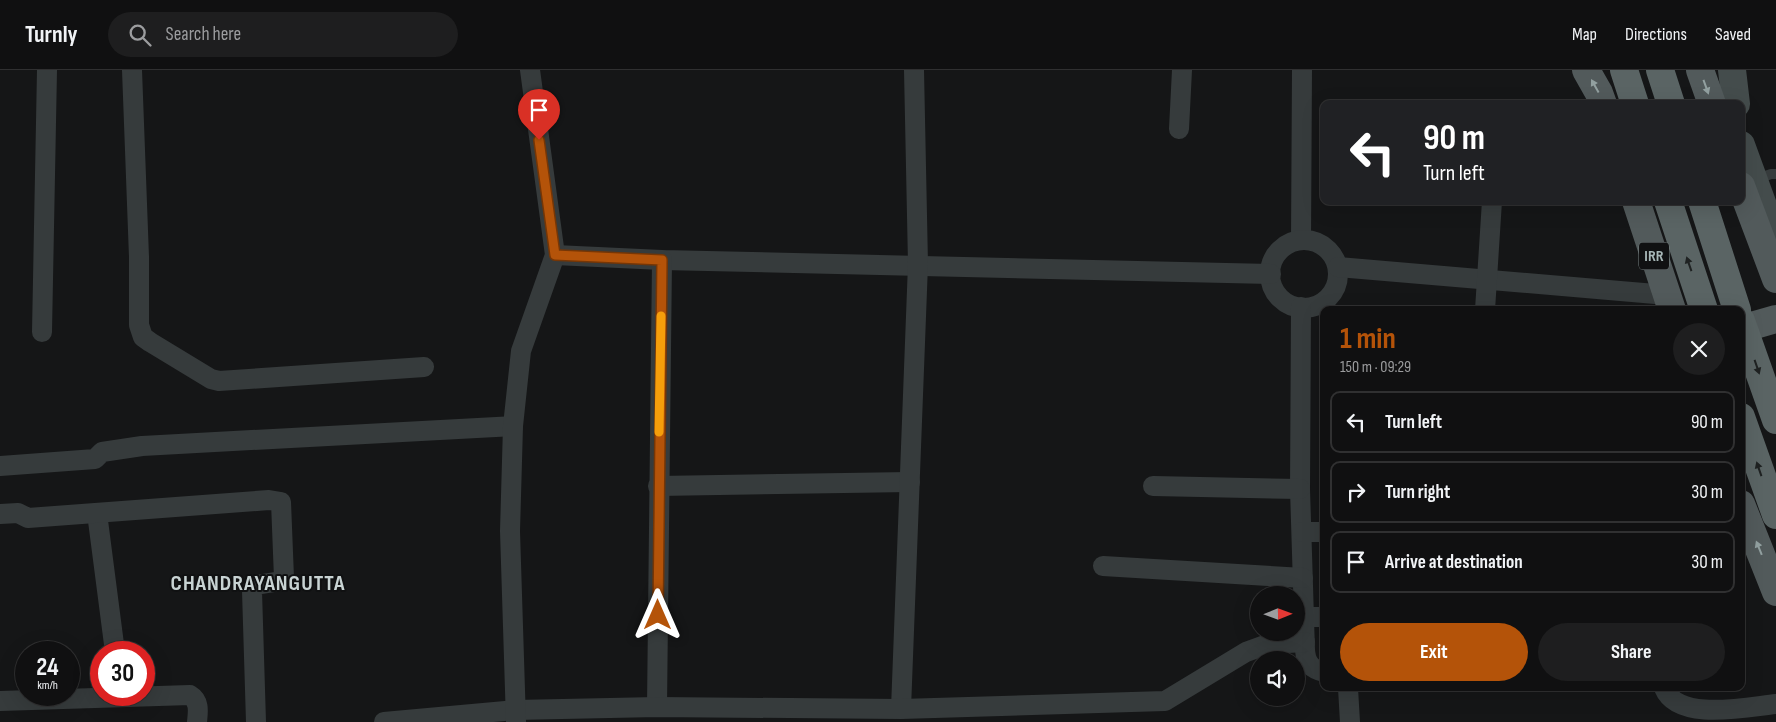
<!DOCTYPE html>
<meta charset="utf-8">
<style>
body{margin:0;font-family:"Sofia Sans Condensed",sans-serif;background:#1e1e1f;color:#f1f3f6;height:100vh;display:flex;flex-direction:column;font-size:19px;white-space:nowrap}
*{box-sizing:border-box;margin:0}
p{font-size:16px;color:#9c9d9f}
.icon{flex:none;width:28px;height:28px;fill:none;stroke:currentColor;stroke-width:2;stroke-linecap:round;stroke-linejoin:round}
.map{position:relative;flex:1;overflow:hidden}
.details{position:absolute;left:1320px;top:236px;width:425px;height:385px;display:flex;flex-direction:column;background:#101011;border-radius:10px;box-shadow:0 5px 20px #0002,0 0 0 1px #303031}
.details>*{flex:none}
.guide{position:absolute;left:1320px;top:30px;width:425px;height:105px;border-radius:10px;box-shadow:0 5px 20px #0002,0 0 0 1px #303031;background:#202124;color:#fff;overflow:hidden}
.needle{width:32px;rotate:89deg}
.buttons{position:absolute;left:1250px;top:516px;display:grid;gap:10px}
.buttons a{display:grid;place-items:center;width:55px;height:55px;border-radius:50%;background:#101011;box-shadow:0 5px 20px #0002,0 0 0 1px #303031;font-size:25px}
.speed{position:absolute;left:15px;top:571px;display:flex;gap:10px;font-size:25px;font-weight:700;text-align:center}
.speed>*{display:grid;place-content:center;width:65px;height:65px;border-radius:50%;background:#101011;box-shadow:0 5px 20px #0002,0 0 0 1px #303031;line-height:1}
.speed small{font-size:12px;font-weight:400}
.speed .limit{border:8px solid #d22;background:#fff;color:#111}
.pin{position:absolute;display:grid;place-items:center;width:42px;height:42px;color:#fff;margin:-51px -21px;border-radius:50% 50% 50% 0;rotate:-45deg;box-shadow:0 0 5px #0007}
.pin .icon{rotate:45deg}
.me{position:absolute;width:55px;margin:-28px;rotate:0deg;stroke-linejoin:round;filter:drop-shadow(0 0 4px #0008)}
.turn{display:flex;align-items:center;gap:18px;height:105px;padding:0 20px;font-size:22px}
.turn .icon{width:65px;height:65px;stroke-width:2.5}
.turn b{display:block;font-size:35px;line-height:42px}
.round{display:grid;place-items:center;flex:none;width:52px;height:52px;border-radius:26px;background:#1e1e1f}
.overview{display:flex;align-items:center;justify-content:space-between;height:85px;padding:0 20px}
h1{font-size:30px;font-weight:700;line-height:38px;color:#b45309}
.cta{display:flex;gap:10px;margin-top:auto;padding:10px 20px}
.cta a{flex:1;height:58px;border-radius:30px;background:#b45309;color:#fff;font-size:20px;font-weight:700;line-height:58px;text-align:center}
.cta a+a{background:#1e1e1f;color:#f1f3f6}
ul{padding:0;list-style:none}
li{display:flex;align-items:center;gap:15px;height:62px;margin:0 10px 8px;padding:0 10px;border:2px solid #303031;border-radius:10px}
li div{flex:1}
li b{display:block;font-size:19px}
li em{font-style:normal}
header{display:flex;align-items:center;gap:30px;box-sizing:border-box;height:70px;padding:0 25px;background:#101011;border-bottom:1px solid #303031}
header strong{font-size:24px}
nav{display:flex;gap:28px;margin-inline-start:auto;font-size:18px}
.search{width:350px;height:45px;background:#1e1e1f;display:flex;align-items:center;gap:12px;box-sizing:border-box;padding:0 18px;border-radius:28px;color:#9c9d9f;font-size:19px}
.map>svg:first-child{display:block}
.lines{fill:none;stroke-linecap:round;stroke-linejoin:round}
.service{stroke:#363b3c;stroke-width:10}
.minor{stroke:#363b3c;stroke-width:20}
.secondary{stroke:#444c4c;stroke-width:28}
.primary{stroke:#525a5b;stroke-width:28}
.trunk{stroke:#5a6464;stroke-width:28}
.trunk-bridge{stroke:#5a6464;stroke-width:28}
.oneway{fill:#92a0a0}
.oneway2{fill:#1f2222}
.route-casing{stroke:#753606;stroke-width:12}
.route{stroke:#b45309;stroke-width:9}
.slow{stroke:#f59e0b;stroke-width:9}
.labels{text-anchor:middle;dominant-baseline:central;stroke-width:4;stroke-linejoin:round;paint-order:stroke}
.shield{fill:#101112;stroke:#7a8586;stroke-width:1}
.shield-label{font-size:16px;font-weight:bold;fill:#a7b7b7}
.district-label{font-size:22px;font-weight:bold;letter-spacing:1px;fill:#c8d3d3;stroke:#101112}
</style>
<header>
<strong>Turnly</strong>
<div class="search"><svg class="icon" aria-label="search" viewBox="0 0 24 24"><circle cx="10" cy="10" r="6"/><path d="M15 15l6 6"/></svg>Search here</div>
<nav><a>Map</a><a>Directions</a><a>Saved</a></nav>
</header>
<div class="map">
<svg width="1776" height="652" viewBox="0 0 1776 652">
<rect width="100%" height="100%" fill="#151617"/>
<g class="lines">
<path class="service" d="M1754,110L1771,104H1776"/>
<g class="minor">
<path d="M132,0L139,187V255L143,267L150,272L211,309L219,311L424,297"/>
<path d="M1179,59L1182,0"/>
<path d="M1301,170L1302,0"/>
<circle cx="1304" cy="204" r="34"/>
<path d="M555,185L662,190L1271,204"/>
<path d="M1338,197L1667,225"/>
<path d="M1301,237L1300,419L1305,580C1306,593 1311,599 1324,602"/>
<path d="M1485,240L1492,131"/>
<path d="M42,262L47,0"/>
<path d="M0,396L95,389L102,382L142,376L513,356"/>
<path d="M658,416L910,412"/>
<path d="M1153,416L1300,419"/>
<path d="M97,443L115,582"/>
<path d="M0,444L18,443L28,448L269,430L281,432L284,508L281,511L256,515L253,517L252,521L256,652"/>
<path d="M1302,462H1324"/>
<path d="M1103,496L1303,508"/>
<path d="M1305,547H1324"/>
<path d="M1348,618L1350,652"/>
<path d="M1664,618C1678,652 1746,637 1776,634"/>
<path d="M0,631L190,625C200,631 198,642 197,652"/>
<path d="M657,637L662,190"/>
<path d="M901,639L918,194L914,0"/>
<path d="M384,652L515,640L657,637L901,639L1165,631L1246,582L1268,574L1305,572"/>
<path d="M516,652L510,461L513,356L521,281L555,185L530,0"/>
</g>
<g class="secondary">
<path d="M1732,0L1736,34"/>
<path d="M1741,75L1776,171"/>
</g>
<g class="primary">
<path d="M1586,0L1599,23L1603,34"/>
<path d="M1700,0L1712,34"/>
<path d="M1741,116L1776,209"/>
<path d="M1636,131L1672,240"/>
<path d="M1741,259L1776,249"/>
<path d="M1741,434L1776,522"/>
</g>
<g class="trunk">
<path d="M1624,0L1635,34"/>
<path d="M1660,0L1671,34"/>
<path d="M1668,131L1704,240"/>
<path d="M1702,131L1737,240"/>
<path d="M1741,347L1776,445"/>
</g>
<path class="trunk-bridge" d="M1741,251L1776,350"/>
</g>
<defs><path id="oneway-solid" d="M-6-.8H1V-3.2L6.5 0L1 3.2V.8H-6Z" transform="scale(1.25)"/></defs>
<g class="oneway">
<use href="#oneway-solid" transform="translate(1595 16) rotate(-119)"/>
<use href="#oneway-solid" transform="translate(1706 17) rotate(70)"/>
<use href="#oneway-solid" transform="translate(1759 478) rotate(-112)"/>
</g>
<g class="oneway2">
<use href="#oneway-solid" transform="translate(1689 194) rotate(-109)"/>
<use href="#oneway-solid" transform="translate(1757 297) rotate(71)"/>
<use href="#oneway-solid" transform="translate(1759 399) rotate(-109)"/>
</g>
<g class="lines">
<g class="route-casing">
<path id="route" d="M539,70L555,185L662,190L658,545"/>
</g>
<use href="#route" class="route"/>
<path class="slow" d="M659,362L661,246"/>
</g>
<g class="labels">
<rect class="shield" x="1639" y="172.5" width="30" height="27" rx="4"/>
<g class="shield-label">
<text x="1654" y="186">IRR</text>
</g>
<g class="district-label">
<text x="258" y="513">CHANDRAYANGUTTA</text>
</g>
</g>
</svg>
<div class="buttons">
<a><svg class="needle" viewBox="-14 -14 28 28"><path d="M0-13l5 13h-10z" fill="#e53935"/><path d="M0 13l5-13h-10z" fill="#9c9d9f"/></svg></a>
<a><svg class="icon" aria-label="sound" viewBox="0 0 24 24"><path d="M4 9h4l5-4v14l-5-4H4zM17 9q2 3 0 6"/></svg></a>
</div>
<div class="speed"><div>24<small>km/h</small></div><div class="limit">30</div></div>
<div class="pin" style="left:539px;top:70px;background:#d93025"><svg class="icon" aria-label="arrive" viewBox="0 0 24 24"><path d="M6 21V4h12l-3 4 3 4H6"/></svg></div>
<svg class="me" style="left:658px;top:545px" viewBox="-20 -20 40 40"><path d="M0-17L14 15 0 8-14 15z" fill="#b45309" stroke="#fff" stroke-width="4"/></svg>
<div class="guide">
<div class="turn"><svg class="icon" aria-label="left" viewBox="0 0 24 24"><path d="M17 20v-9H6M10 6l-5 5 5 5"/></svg><div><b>90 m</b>Turn left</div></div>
</div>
<section class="details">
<div class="overview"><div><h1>1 min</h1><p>150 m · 09:29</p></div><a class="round"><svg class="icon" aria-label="close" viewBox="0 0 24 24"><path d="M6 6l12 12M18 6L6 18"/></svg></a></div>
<ul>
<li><svg class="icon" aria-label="left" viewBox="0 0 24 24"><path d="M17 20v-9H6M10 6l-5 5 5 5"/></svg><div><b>Turn left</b></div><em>90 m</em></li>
<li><svg class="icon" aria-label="right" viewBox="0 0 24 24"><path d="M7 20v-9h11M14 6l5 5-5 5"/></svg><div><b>Turn right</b></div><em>30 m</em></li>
<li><svg class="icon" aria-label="arrive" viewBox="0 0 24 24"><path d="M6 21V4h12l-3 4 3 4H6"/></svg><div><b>Arrive at destination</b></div><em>30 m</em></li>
</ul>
<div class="cta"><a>Exit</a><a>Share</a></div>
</section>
</div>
